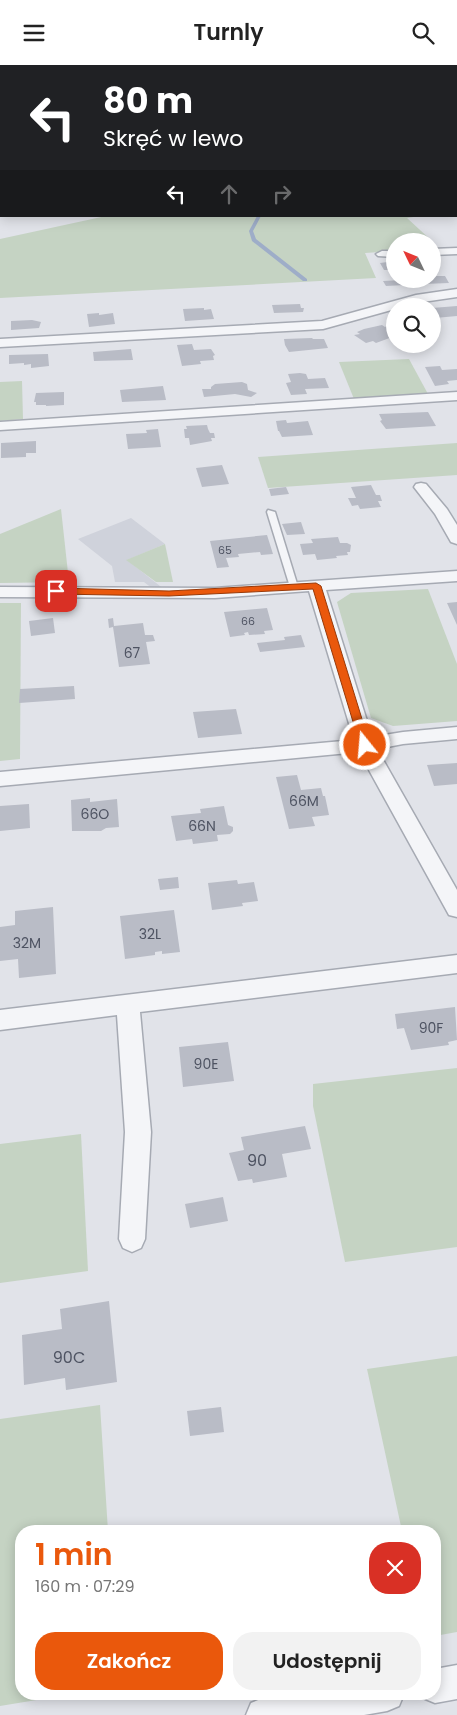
<!DOCTYPE html>
<html lang="pl">
<meta charset="utf-8">
<style>
body{margin:0;font-family:Poppins,sans-serif;background:#f2f2f2;color:#222;height:100vh;display:flex;flex-direction:column;font-size:19px;white-space:nowrap}
*{box-sizing:border-box;margin:0}
p{font-size:16px;color:#767676}
.icon{flex:none;width:28px;height:28px;fill:none;stroke:currentColor;stroke-width:2;stroke-linecap:round;stroke-linejoin:round}
.map{position:relative;flex:1;overflow:hidden}
.side{position:absolute;left:15px;top:1460px;width:426px;height:175px;display:flex;flex-direction:column;background:#fff;border-radius:20px;box-shadow:0 2px 12px #0003}
.side>*{flex:none}
.top-card{position:absolute;left:0px;top:0px;width:458px;height:152px;box-shadow:0 2px 12px #0003;background:#202124;color:#fff;overflow:hidden}
.needle{width:32px;rotate:313deg}
.tools{position:absolute;left:386px;top:168px;display:grid;gap:10px}
.tools a{display:grid;place-items:center;width:55px;height:55px;border-radius:50%;background:#fff;box-shadow:0 2px 12px #0003;font-size:25px}
.pin{position:absolute;display:grid;place-items:center;width:42px;height:42px;color:#fff;margin:-21px;border-radius:10px;box-shadow:0 2px 8px #0006}
.me{position:absolute;width:55px;margin:-28px;rotate:343deg;stroke-linejoin:round;filter:drop-shadow(0 0 4px #0008)}
.turn{display:flex;align-items:center;gap:18px;height:105px;padding:0 20px;font-size:22px}
.turn .icon{width:65px;height:65px;stroke-width:2.5}
.turn b{display:block;font-size:35px;line-height:42px}
.lanes{display:flex;align-items:center;height:48px;padding:0 20px;background:#0003;justify-content:center;gap:25px;direction:ltr}
.lanes .off{opacity:.35}
.round{display:grid;place-items:center;flex:none;width:52px;height:52px;border-radius:20px;background:#f2f2f2}
.headline{display:flex;align-items:center;justify-content:space-between;height:85px;padding:0 20px}
h1{font-size:30px;font-weight:600;line-height:38px;color:#ea580c}
.action{display:flex;gap:10px;margin-top:auto;padding:10px 20px}
.action a{flex:1;height:58px;border-radius:20px;background:#ea580c;color:#fff;font-size:20px;font-weight:600;line-height:58px;text-align:center}
.action a+a{background:#f2f2f2;color:#222}
header{display:flex;justify-content:space-between;align-items:center;height:65px;padding:0 20px;background:#fff;font-size:22px;font-weight:600}
.map>svg:first-child{display:block}
.built{fill:#cfd2db}
.green{fill:#c5d3c3}
.lines{fill:none;stroke-linecap:round;stroke-linejoin:round}
.stream{fill:#9eadc8;fill-rule:evenodd}
.building{fill:#b9bcc6}
.service-casing{stroke:#a6aab3;stroke-width:3}
.minor-casing{stroke:#a6aab3;stroke-width:3}
.service{fill:#f4f5f8;fill-rule:evenodd}
.minor{fill:#f4f5f8;fill-rule:evenodd}
.route{fill:#ea580c;stroke:#983908}
.labels{text-anchor:middle;dominant-baseline:central;stroke-width:5;stroke-linejoin:round;paint-order:stroke}
.far-number-label{font-size:11px;fill:#4e5362}
.number-label{font-size:14px;fill:#4e5362}
.near-number-label{font-size:16px;fill:#4e5362}
</style>
<header><svg class="icon" aria-label="menu" viewBox="0 0 24 24"><path d="M4 6h16M4 12h16M4 18h16"/></svg>Turnly<svg class="icon" aria-label="search" viewBox="0 0 24 24"><circle cx="10" cy="10" r="6"/><path d="M15 15l6 6"/></svg></header>
<div class="map">
<svg width="457" height="1650" viewBox="0 0 457 1650">
<rect width="100%" height="100%" fill="#e1e3e9"/>
<path class="built" d="M131,453L165,479L127,495L165,525L153,524L144,517H115L112,501L78,474Z"/>
<g class="green">
<path d="M106,151H420L407,153L432,176H395V186L365,188L376,213L0,233V174Z"/>
<path d="M409,294L428,329L354,334L339,297Z"/>
<path d="M22,316L23,354L0,356V317Z"/>
<path d="M457,378V410L268,423L258,392Z"/>
<path d="M61,444L69,517L0,518V469Z"/>
<path d="M165,479L173,517H156L126,495Z"/>
<path d="M428,524L457,599V656L393,661L371,653L337,537L351,528Z"/>
<path d="M0,538H21L20,694L0,696Z"/>
<path d="M457,1003V1182L345,1197L313,1041V1019Z"/>
<path d="M81,1069L88,1206L0,1218V1079Z"/>
<path d="M457,1291V1567L435,1571V1466H402L367,1304Z"/>
<path d="M100,1340L108,1466H21V1629H73L0,1641V1354Z"/>
</g>
<g class="lines">
<path class="stream" d="M257,151H261L253,166L256,174L307,214V216H303L252,176L249,166Z"/>
</g>
<g class="building">
<path d="M395,196V205H384L380,198Z"/>
<path d="M432,211H445L449,218L424,219L423,217H419L417,214H432Z"/>
<path d="M403,215L405,220L386,221L383,216Z"/>
<path d="M300,239L301,243H304L303,247L274,248L272,240Z"/>
<path d="M457,241V251L435,253L432,249V243Z"/>
<path d="M204,243V245L211,244L214,254L185,256L183,244Z"/>
<path d="M99,248V250L113,248L115,259L89,262L87,249Z"/>
<path d="M32,255L41,257L39,263L11,265V256Z"/>
<path d="M395,256V271L376,278L373,276L366,278L354,270L360,269L357,267L364,264L382,260L385,262Z"/>
<path d="M312,273L313,274H324L328,283L289,287L285,280L284,274Z"/>
<path d="M192,279L194,285L211,284L215,290L213,291L214,295L200,296L201,299L182,301L177,280Z"/>
<path d="M131,284L133,295L94,296L93,287Z"/>
<path d="M48,289L49,301L31,303V299L24,300V298L9,299V290Z"/>
<path d="M440,301L442,305L457,304V315L447,316L449,319L435,321L425,302Z"/>
<path d="M300,308L306,309L308,314L325,313L329,323L305,324L307,329L291,330L286,318L291,317L288,309Z"/>
<path d="M242,317L247,319L248,325L257,328L251,332L235,329L204,332L202,324H211V322L215,319Z"/>
<path d="M163,321L166,335L122,337L120,325Z"/>
<path d="M64,327V340L46,341V340H36V337H34L36,328Z"/>
<path d="M428,347L436,361L386,364L380,356L382,355L379,349Z"/>
<path d="M286,355L287,358L308,356L313,370L282,372L279,366H278L276,356Z"/>
<path d="M207,360L208,364L210,368H214L215,373H211L212,376L190,380L189,373H185L184,364H187L186,361Z"/>
<path d="M158,364L161,382L128,384L126,369L147,368L146,365Z"/>
<path d="M36,376V388H26V392L1,393V378Z"/>
<path d="M222,400L229,419L202,422L196,403Z"/>
<path d="M371,420L376,430H380L382,436H378L381,442L360,444L358,440L352,441L348,433H356L351,422Z"/>
<path d="M286,422L289,429L271,431L269,424Z"/>
<path d="M301,457L305,469L287,470L282,459Z"/>
<path d="M267,470L273,489L261,490L260,487L238,489L239,492L226,493L229,502L217,503L210,476Z"/>
<path d="M338,472L340,478H347L351,480L350,487H347L348,490L336,491L337,493L317,495L315,489L303,490L300,479L313,478L311,474Z"/>
<path d="M457,537V560L447,538Z"/>
<path d="M267,543L273,565L264,566L265,569L249,570L248,567L244,568L245,570L230,572L224,547Z"/>
<path d="M53,553L55,568L31,571L29,556Z"/>
<path d="M113,553L114,561L143,558L145,570H153L155,576L146,577L150,599L119,602L113,562L109,563L108,554Z"/>
<path d="M301,570L305,582L260,587L257,578L285,575L284,572Z"/>
<path d="M74,621L75,634L19,638L20,624Z"/>
<path d="M236,644L242,669L198,673L193,647Z"/>
<path d="M457,698V719L434,721L427,700Z"/>
<path d="M297,710L301,725L321,723L323,731H325L329,750L312,752L315,761L289,764L276,712Z"/>
<path d="M90,733V737L117,734L119,762L106,763L101,766H72L71,735Z"/>
<path d="M29,739L30,763L0,766V741Z"/>
<path d="M224,741L228,760L233,762V766L230,769L217,770L218,776L193,779L192,774L176,776L171,751L201,748L200,744Z"/>
<path d="M178,812L179,823L160,825L158,814Z"/>
<path d="M237,815L238,819L254,817L258,836L242,838L243,841L212,845L208,818Z"/>
<path d="M53,842L56,909L19,913L18,894L0,896V862L15,860V846Z"/>
<path d="M174,845L180,887L162,889V886L155,887V890L125,894L120,851Z"/>
<path d="M455,942L457,975L448,977L449,980L411,985L404,963L397,964L395,949Z"/>
<path d="M228,977L234,1016L183,1022L179,982Z"/>
<path d="M305,1061L311,1084L282,1089L287,1112L253,1118L252,1114L238,1116L229,1088L244,1085L241,1072Z"/>
<path d="M223,1132L228,1156L190,1163L185,1139Z"/>
<path d="M109,1236L117,1317L66,1325L65,1313L24,1320L22,1270L62,1264L60,1244Z"/>
<path d="M221,1342L224,1367L190,1371L187,1346Z"/>
</g>
<g class="lines">
<g class="service-casing">
<path id="service" d="M268,445L275,447L298,522L297,524L294,525L290,522L267,447Z"/>
</g>
<g class="minor-casing">
<g id="minor">
<path d="M334,0H342L343,1H335Z"/>
<rect x="456" y="47" width="1" height="6"/>
<rect x="456" y="83" width="1" height="7"/>
<path d="M457,183V189L432,190V184Z"/>
<path d="M382,186H395V192L378,191L376,189Z"/>
<path d="M457,224V232L395,241V244L323,264L0,282V274L322,256L416,230Z"/>
<path d="M457,327V335L0,365V357Z"/>
<path d="M421,418L426,419L447,444L457,460V479L451,477L435,449L414,422L416,419Z"/>
<path d="M457,506V516L326,525L372,672L403,667L457,662V674L403,679L377,684L457,825V852L449,850L359,687L0,721V707L354,675L309,526L215,533L0,532V522L215,523Z"/>
<path d="M457,890V908L140,947L151,1067L145,1174L141,1183L132,1187L123,1183L119,1174L125,1067L117,950L0,965V945Z"/>
<path d="M457,1600V1634L435,1638L423,1633L421,1629H435V1604Z"/>
<path d="M287,1629H404L399,1641L387,1646L364,1650H246L251,1638L263,1633Z"/>
</g>
</g>
<use href="#service" class="service"/>
<use href="#minor" class="minor"/>
</g>
<path class="route" d="M316,518L321,521L370,680L368,682H361L360,680L313,524L169,531L56,529L51,526L56,523L169,526Z"/>
<g class="labels">
<g class="far-number-label">
<text x="225" y="485">65</text>
<text x="248" y="556">66</text>
</g>
<g class="number-label">
<text x="132" y="588">67</text>
<text x="304" y="736">66M</text>
<text x="95" y="749">66O</text>
<text x="202" y="761">66N</text>
<text x="150" y="869">32L</text>
<text x="27" y="878">32M</text>
<text x="431" y="963">90F</text>
<text x="206" y="999">90E</text>
</g>
<g class="near-number-label">
<text x="257" y="1095">90</text>
<text x="69" y="1292">90C</text>
</g>
</g>
</svg>
<div class="tools">
<a><svg class="needle" viewBox="-14 -14 28 28"><path d="M0-13l5 13h-10z" fill="#e53935"/><path d="M0 13l5-13h-10z" fill="#767676"/></svg></a>
<a><svg class="icon" aria-label="search" viewBox="0 0 24 24"><circle cx="10" cy="10" r="6"/><path d="M15 15l6 6"/></svg></a>
</div>
<div class="pin" style="left:56px;top:526px;background:#d93025"><svg class="icon" aria-label="arrive" viewBox="0 0 24 24"><path d="M6 21V4h12l-3 4 3 4H6"/></svg></div>
<svg class="me" style="left:365px;top:680px" viewBox="-20 -20 40 40"><circle r="17" fill="#ea580c" stroke="#fff" stroke-width="3"/><path d="M0-11L8 9 0 5-8 9z" fill="#fff"/></svg>
<div class="top-card">
<div class="turn"><svg class="icon" aria-label="left" viewBox="0 0 24 24"><path d="M17 20v-9H6M10 6l-5 5 5 5"/></svg><div><b>80 m</b>Skręć w lewo</div></div>
<div class="lanes"><svg class="icon" aria-label="left" viewBox="0 0 24 24"><path d="M17 20v-9H6M10 6l-5 5 5 5"/></svg><svg class="icon off" aria-label="ahead" viewBox="0 0 24 24"><path d="M12 20V5M6 11l6-6 6 6"/></svg><svg class="icon off" aria-label="right" viewBox="0 0 24 24"><path d="M7 20v-9h11M14 6l5 5-5 5"/></svg></div>
</div>
<section class="side">
<div class="headline"><div><h1>1 min</h1><p>160 m · 07:29</p></div><a class="round" style="background:#d93025;color:#fff"><svg class="icon" aria-label="close" viewBox="0 0 24 24"><path d="M6 6l12 12M18 6L6 18"/></svg></a></div>
<div class="action"><a>Zakończ</a><a>Udostępnij</a></div>
</section>
</div>
